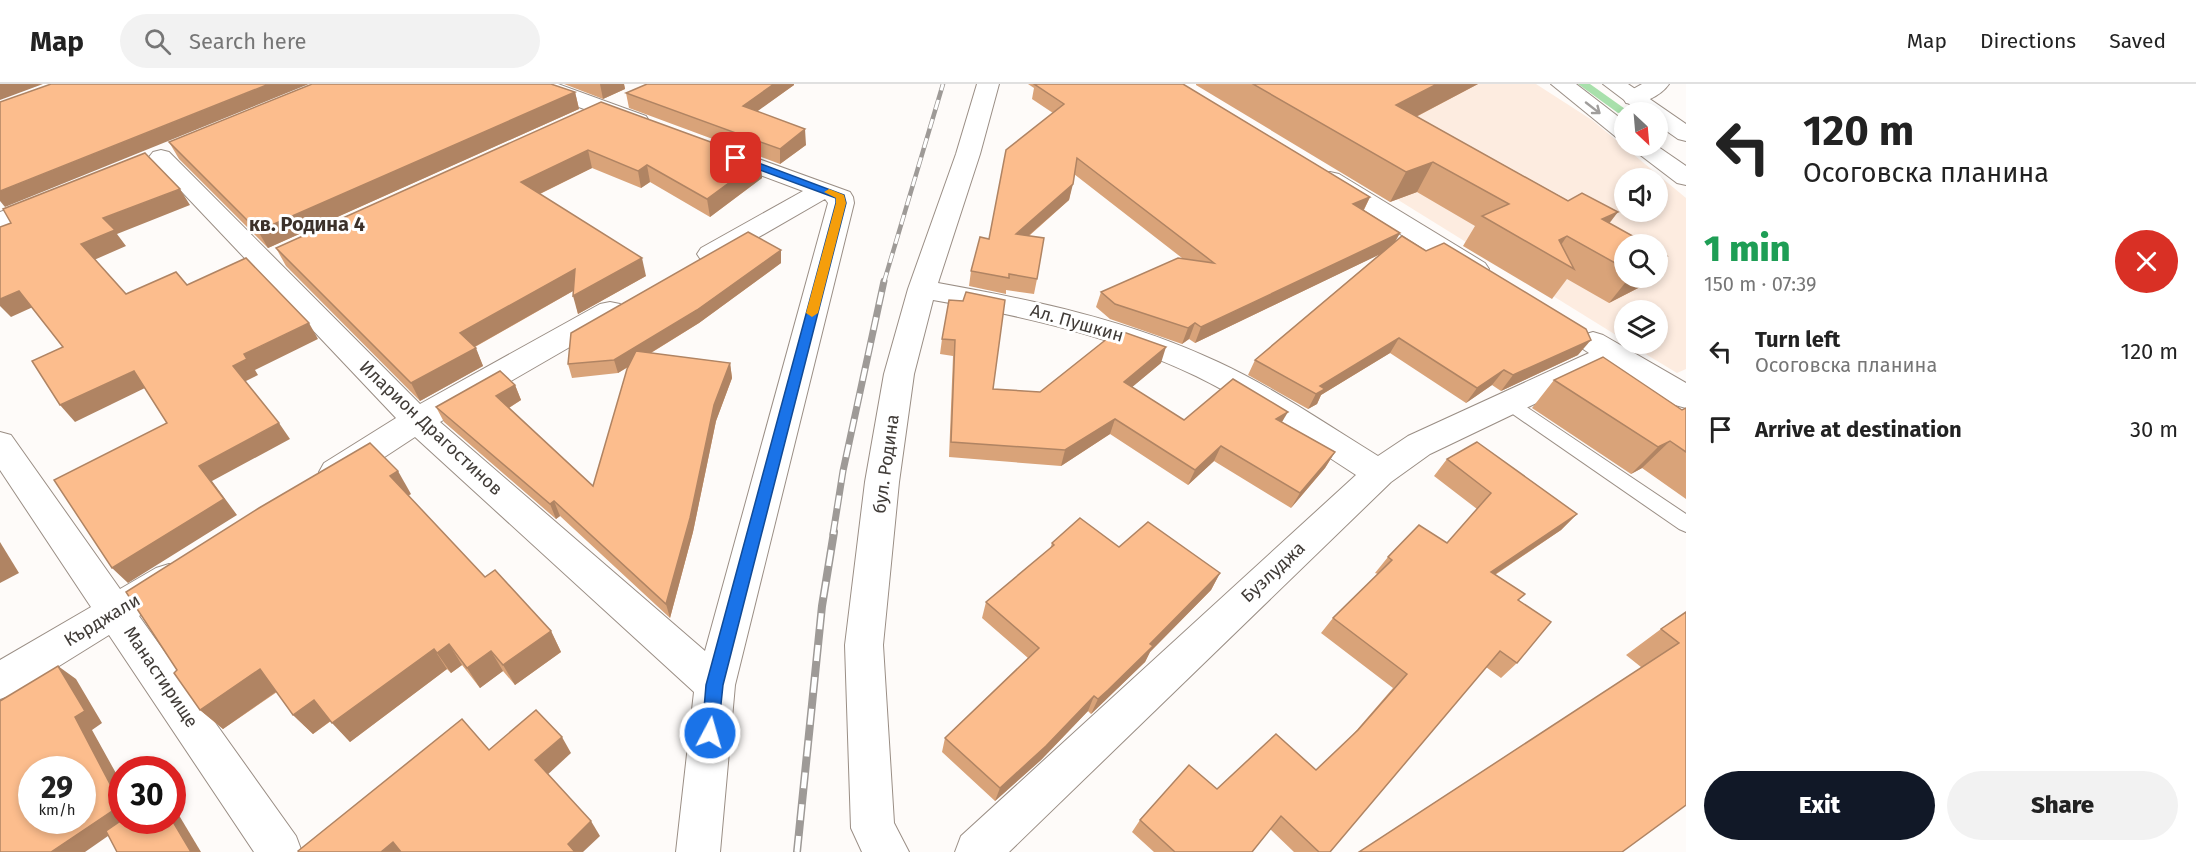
<!DOCTYPE html>
<meta charset="utf-8">
<style>
body{margin:0;font-family:"Fira Sans",sans-serif;background:#f2f2f2;color:#222;height:100vh;display:flex;flex-direction:column;font-size:22px;white-space:nowrap}
*{box-sizing:border-box;margin:0}
p{font-size:20px;color:#767676}
.icon{flex:none;width:33px;height:33px;fill:none;stroke:currentColor;stroke-width:2;stroke-linecap:round;stroke-linejoin:round}
.map{position:relative;flex:1;overflow:hidden}
.drawer{display:flex;flex-direction:column;background:#fff;width:510px}
.drawer>*{flex:none}
.guide{background:#fff;color:#222;overflow:hidden}
.needle{width:39px;rotate:154deg}
.fabs{position:absolute;left:1614px;top:18px;display:grid;gap:12px}
.fabs a{display:grid;place-items:center;width:54px;height:54px;border-radius:50%;background:#fff;box-shadow:0 3px 9px #0003;font-size:30px}
.speed{position:absolute;left:18px;top:672px;display:flex;gap:12px;font-size:30px;font-weight:700;text-align:center}
.speed>*{display:grid;place-content:center;width:78px;height:78px;border-radius:50%;background:#fff;box-shadow:0 3px 9px #0003;line-height:1}
.speed small{font-size:15px;font-weight:400}
.speed .limit{border:9px solid #d22;background:#fff;color:#111}
.pin{position:absolute;display:grid;place-items:center;width:51px;height:51px;color:#fff;margin:-26px;border-radius:12px;box-shadow:0 3px 9px #0006}
.me{position:absolute;width:66px;margin:-33px;rotate:6deg;stroke-linejoin:round;filter:drop-shadow(0 0 4px #0008)}
.turn{display:flex;align-items:center;gap:21px;height:126px;padding:0 18px;font-size:27px}
.turn .icon{width:78px;height:78px;stroke-width:2.5}
.turn b{display:block;font-size:42px;line-height:51px}
.round{display:grid;place-items:center;flex:none;width:63px;height:63px;border-radius:32px;background:#f2f2f2}
.summary{display:flex;align-items:center;justify-content:space-between;height:102px;padding:0 18px}
h1{font-size:36px;font-weight:800;line-height:45px;color:#1e9e55}
.action{display:flex;gap:12px;margin-top:auto;padding:12px 18px}
.action a{flex:1;height:69px;border-radius:36px;background:#111827;color:#fff;font-size:24px;font-weight:800;line-height:69px;text-align:center}
.action a+a{background:#f2f2f2;color:#222}
ul{padding:0;list-style:none}
li{display:flex;align-items:center;gap:18px;height:78px;padding:0 18px}
li div{flex:1}
li b{display:block;font-size:22px}
li em{font-style:normal}
header{display:flex;align-items:center;gap:36px;box-sizing:border-box;height:84px;padding:0 30px;background:#fff;border-bottom:2px solid #e0e0e0}
header strong{font-size:28px}
nav{display:flex;gap:33px;margin-inline-start:auto;font-size:21px}
.search{width:420px;height:54px;background:#f2f2f2;display:flex;align-items:center;gap:15px;box-sizing:border-box;padding:0 21px;border-radius:33px;color:#767676;font-size:22px}
main{display:flex;flex:1;min-height:0}
.map>svg:first-child{display:block}
.built{fill:#fdece0;fill-rule:evenodd}
.green{fill:#a8e0ab}
.lines{fill:none;stroke-linecap:round;stroke-linejoin:round}
.lane-casing{stroke:#9a8e85;stroke-width:2}
.street-casing{stroke:#9a8e85;stroke-width:2}
.primary-casing{stroke:#9a8e85;stroke-width:2}
.lane{fill:#fff;fill-rule:evenodd}
.street{fill:#fff;fill-rule:evenodd}
.primary{fill:#fff;fill-rule:evenodd}
.rail-far2-casing{stroke:#9e9a97;stroke-width:4.5}
.rail-far1-casing{stroke:#9e9a97;stroke-width:7}
.rail-casing{stroke:#9e9a97;stroke-width:8}
.rail-far2{stroke:#fff;stroke-width:3;stroke-dasharray:10;stroke-linecap:butt}
.rail-far1{stroke:#fff;stroke-width:4.5;stroke-dasharray:13;stroke-linecap:butt}
.rail{stroke:#fff;stroke-width:5;stroke-dasharray:16;stroke-linecap:butt}
.wall{fill:#d9a379}
.shaded-wall{fill:#b08463}
.building{fill:#fcbd8d;stroke:#b08463;stroke-width:1.5;fill-rule:evenodd}
.oneway{stroke:#a09e9c}
.route{fill:#1a73e8;stroke:#114b97;stroke-width:1.5}
.slow{fill:#f59e0b}
.labels{text-anchor:middle;dominant-baseline:central;stroke-width:6;stroke-linejoin:round;paint-order:stroke}
.street-label{font-size:18px;fill:#413c38;stroke:#fff}
.far-district-label{font-size:20px;font-weight:bold;fill:#3c312a;stroke:#fff}
</style>
<header>
<strong>Map</strong>
<div class="search"><svg class="icon" aria-label="search" viewBox="0 0 24 24"><circle cx="10" cy="10" r="6"/><path d="M15 15l6 6"/></svg>Search here</div>
<nav><a>Map</a><a>Directions</a><a>Saved</a></nav>
</header>
<main>
<div class="map">
<svg width="1686" height="768" viewBox="0 0 1686 768">
<rect width="100%" height="100%" fill="#fefbf9"/>
<path class="built" d="M1211,0H1536L1592,36L1686,114V285L1677,289L1629,260H1658V226H1624V256ZM1624,94H1658V128H1624ZM1624,160H1658V194H1624Z"/>
<path class="green" d="M1578,0H1590L1628,27L1618,29Z"/>
<g class="lines">
<g class="lane-casing">
<path id="lane" d="M1510,314L1516,316L1686,430V448L1679,445L1504,324L1502,320L1504,316Z"/>
</g>
<g class="street-casing">
<g id="street">
<path d="M527,0H558L646,32L649,37L646,42L638,44L630,42L530,5Z"/>
<path d="M977,0H999L980,70L938,199C1033,216 1129,236 1218,278C1274,304 1326,340 1378,372L1408,352L1589,269L1583,265L1578,258L1583,251L1593,248L1603,251L1686,299V324L1675,321L1612,283L1430,370L1391,398L1009,768H955L961,752L1356,391C1303,357 1252,319 1196,292C1113,252 1023,232 933,216L914,290L899,398L883,561L894,739L909,768H862L851,744L845,561L865,398L884,290L908,205L956,70Z"/>
<path d="M1642,0H1669C1661,12 1640,22 1626,19L1623,14L1626,9Z"/>
<path d="M720,61L850,108L853,113L854,119L735,601L720,768H676L694,608L415,353L348,397L336,401L324,397L319,388L324,379L396,334L149,73L153,68L161,66L169,68L420,320L600,220L610,218L620,220L624,227L620,234L440,338L705,567L828,119L825,115L719,176L710,178L701,176L697,170L701,164L803,107L712,73L708,68L712,63Z"/>
<path d="M1330,88L1339,90L1485,179L1489,185L1485,191L1475,194L1465,191L1321,100L1318,95L1321,90Z"/>
<path d="M51,109L60,112L64,117L60,122L0,145V128Z"/>
<path d="M0,348L11,351L120,505L156,484L169,480L182,484L187,495L182,506L139,532L296,752L302,768H254L109,551L14,610L0,615V576L91,523L0,386Z"/>
</g>
</g>
<g class="primary-casing">
<g id="primary">
<path d="M1551,0H1576L1624,37V55L1616,53Z"/>
<path d="M1603,0H1628L1686,40V57L1678,55L1658,41V28H1640Z"/>
<path d="M1632,62H1657L1686,82V101L1677,99L1635,67Z"/>
</g>
</g>
<use href="#lane" class="lane"/>
<use href="#street" class="street"/>
<use href="#primary" class="primary"/>
<g class="rail-far2-casing">
<path id="rail-far2" d="M884,198L943,0"/>
</g>
<g class="rail-far1-casing">
<path id="rail-far1" d="M833,450L843,387L884,197"/>
</g>
<g class="rail-casing">
<path id="rail" d="M797,768L822,522L834,448"/>
</g>
<use href="#rail-far2" class="rail-far2"/>
<use href="#rail-far1" class="rail-far1"/>
<use href="#rail" class="rail"/>
</g>
<g class="wall">
<path d="M564,0H624L625,5L603,15Z"/>
<path d="M647,0H794V1L757,27L806,61L780,80L629,24L626,9Z"/>
<path d="M1028,0H1183L1370,113L1364,126L1400,149L1395,157L1578,271L1501,307L1492,301L1466,319L1390,269L1321,311L1317,320L1308,325L1248,291L1255,276L1380,170L1195,259L1189,255L1182,260L1110,235L1096,223L1101,208L1182,174L1074,90L1069,116L1029,152L1037,195L1034,210L1006,206V210L969,202L971,187L989,155L1053,29L1032,15L1034,4Z"/>
<path d="M1196,0H1478L1416,33L1609,139L1624,160V194H1649L1642,202L1609,219L1567,195L1552,215L1463,162L1475,142L1417,108L1390,118L1196,1Z"/>
<path d="M575,8L579,25L268,164L179,75L169,58Z"/>
<path d="M601,18L760,76L762,94L710,133L650,98L641,104L592,84L540,110L646,192L578,230L573,207L475,263L483,282L420,317L286,182L276,164Z"/>
<path d="M781,166V179L699,239L651,269L730,279L732,294L716,337L693,448L670,534L560,432L556,435L444,338L436,323L515,301L521,316L509,324L593,402L628,283L618,289L572,294L568,280Z"/>
<path d="M949,216L993,305L1040,308L1161,279L1132,303L1184,336L1282,338L1335,368L1325,384L1291,424L1214,377L1188,401L1110,350L1061,382L949,373L953,272L940,270L942,255Z"/>
<path d="M1554,296L1682,326L1686,324V415L1642,384L1631,390L1532,324Z"/>
<path d="M1447,375L1577,430L1561,446L1495,491L1518,516L1517,579L1501,594L1486,583L1330,768H1294L1270,745L1252,768H1154L1132,748L1140,736L1217,705L1316,686L1349,655L1393,604L1321,549L1333,534L1378,490L1375,489L1388,473L1447,459L1477,425L1434,392Z"/>
<path d="M411,410L408,412L485,493L551,547L561,568L515,601L503,587L480,604L462,581L451,589L447,585L350,658L331,637L313,650L293,631L277,608L223,645L200,626L177,586L126,508Z"/>
<path d="M1052,459L1119,463L1220,489L1211,506L1150,568L1145,578L1091,630L1088,627L1041,676L995,717L942,668L945,654L1028,574L982,534L986,518L1050,465Z"/>
<path d="M1686,528V721L1641,583L1626,571L1661,545Z"/>
</g>
<g class="shaded-wall">
<path d="M0,0H43L0,16Z"/>
<path d="M269,0H309L5,123L0,117V107Z"/>
<path d="M600,0H624L625,5L603,15Z"/>
<path d="M774,0H794V1L744,37L743,22Z"/>
<path d="M1437,0H1478L1381,51L1396,21Z"/>
<path d="M575,8L579,25L268,164L258,147Z"/>
<path d="M805,45L806,61L780,80V65Z"/>
<path d="M588,66L592,84L527,116L521,98Z"/>
<path d="M760,76L762,94L710,133L707,115Z"/>
<path d="M1433,78L1417,108L1390,118L1406,88Z"/>
<path d="M647,81L650,98L641,104L638,87Z"/>
<path d="M1073,100L1069,116L1013,165L1016,150Z"/>
<path d="M180,105L190,121L117,150L126,162L94,176L81,160L103,134Z"/>
<path d="M1370,113L1362,129L1353,120Z"/>
<path d="M1618,128L1595,158L1602,135Z"/>
<path d="M1400,149L1391,165L1195,259L1201,243Z"/>
<path d="M1567,152L1553,173L1559,156Z"/>
<path d="M781,166V179L699,239L618,289L614,276Z"/>
<path d="M1667,172L1658,183V176Z"/>
<path d="M642,174L646,192L578,230L573,212Z"/>
<path d="M575,185L580,203L467,267L460,249Z"/>
<path d="M1629,194H1649L1642,202L1609,219Z"/>
<path d="M19,207L33,223L11,233L0,222V215Z"/>
<path d="M309,239L318,255L255,286L258,291L244,298L233,282L244,270Z"/>
<path d="M1195,239L1189,255L1182,260L1188,244Z"/>
<path d="M1399,254L1390,269L1321,311L1317,320L1308,325L1320,302Z"/>
<path d="M1591,256L1578,271L1501,307L1513,291Z"/>
<path d="M1166,263L1161,279L1119,314L1124,298Z"/>
<path d="M476,264L483,282L420,317L411,299Z"/>
<path d="M730,279L732,294L716,337L693,448L670,534L666,520L714,321Z"/>
<path d="M1504,286L1492,301L1466,319L1477,304Z"/>
<path d="M134,287L147,303L75,338L60,321Z"/>
<path d="M515,301L521,316L502,328L496,312Z"/>
<path d="M1288,328L1279,343L1276,335Z"/>
<path d="M1115,335L1110,350L1061,382L1065,366Z"/>
<path d="M279,339L290,355L212,397L237,431L128,499L112,484L199,382Z"/>
<path d="M1670,357L1642,384L1631,390L1658,363Z"/>
<path d="M1221,362L1214,377L1188,401L1195,386Z"/>
<path d="M1335,368L1325,384L1291,424L1300,409Z"/>
<path d="M398,387L411,410L403,415L390,392Z"/>
<path d="M554,417L560,432L556,435L550,420Z"/>
<path d="M1577,430L1561,446L1476,503L1491,488Z"/>
<path d="M0,458L19,489L0,499Z"/>
<path d="M1220,489L1211,506L1150,568L1145,578L1091,630L1098,615L1150,560Z"/>
<path d="M551,547L561,568L515,601L503,581Z"/>
<path d="M449,560L462,581L451,589L437,569Z"/>
<path d="M434,565L447,585L350,658L332,639Z"/>
<path d="M491,567L503,587L480,604L467,584Z"/>
<path d="M58,582L76,595L102,639L92,646L122,700V736H131L85,768H51L75,633Z"/>
<path d="M260,585L280,605L223,645L200,626Z"/>
<path d="M1094,612L1088,627L1041,676L995,717L1000,704Z"/>
<path d="M314,616L333,635L313,650L293,631Z"/>
<path d="M562,653L571,669L545,693L535,676Z"/>
<path d="M172,722L174,723L201,768H191L172,736Z"/>
<path d="M591,737L600,752L583,768H573L568,760Z"/>
<path d="M393,758L404,768H381Z"/>
</g>
<g class="building">
<path d="M51,0H269L0,107V18Z"/>
<path d="M312,0H551L575,8L258,147L169,58Z"/>
<path d="M647,0H774L743,22L805,45L780,65L626,9Z"/>
<path d="M1034,0H1183L1370,113L1353,120L1400,149L1201,243L1195,239L1188,244L1115,220L1101,208L1178,174L1214,179L1077,74L1073,100L1016,150L1044,154L1037,195L1009,190V194L971,187L980,153L989,155L1006,66L1064,20Z"/>
<path d="M1253,0H1437L1396,21L1568,117L1582,109L1618,128L1602,135L1647,160H1624V184L1567,152L1559,156L1574,185L1482,132L1509,120L1433,78L1406,88Z"/>
<path d="M601,18L760,76L707,115L647,81L638,87L588,66L521,98L642,174L573,212L575,185L460,249L476,264L411,299L276,164Z"/>
<path d="M145,69L180,105L103,134L115,146L81,160L126,210L176,188L187,201L246,174L309,239L244,270L247,275L233,282L279,339L199,382L224,415L112,484L54,396L167,339L134,287L60,321L32,277L63,263L19,207L0,215V143L11,139L3,125Z"/>
<path d="M748,148L781,166L697,226L614,276L568,280L571,249Z"/>
<path d="M1402,152L1426,167L1444,159L1586,245L1591,256L1513,291L1504,286L1477,304L1399,254L1320,302L1325,305L1316,310L1255,276Z"/>
<path d="M1658,166L1667,172L1658,176Z"/>
<path d="M966,208L1005,216L993,305L1040,308L1118,246L1166,263L1124,298L1184,336L1233,295L1288,328L1276,335L1335,368L1300,409L1221,362L1195,386L1115,335L1065,366L951,358L955,256L942,255L949,216L963,217Z"/>
<path d="M636,267L730,279L714,321L690,434L666,520L554,417L550,420L436,323L500,287L515,301L496,312L593,402L627,285Z"/>
<path d="M1603,273L1682,326L1686,324V368L1670,357L1658,363L1554,296Z"/>
<path d="M1477,358L1577,430L1491,488L1525,510L1518,516L1551,538L1517,579L1500,567L1330,768H1319L1281,732L1252,768H1175L1140,736L1189,681L1217,705L1276,650L1316,686L1358,646L1407,590L1333,534L1392,476L1388,473L1419,441L1447,459L1491,409L1447,375Z"/>
<path d="M370,359L398,387L390,392L485,493L495,486L551,547L503,581L491,567L467,584L449,560L437,569L434,565L332,639L314,616L293,631L260,585L200,626L174,589L177,586L126,508L259,424Z"/>
<path d="M1080,434L1119,463L1148,438L1220,489L1150,560L1153,562L1108,606L1098,615L1094,612L1046,662L1000,704L945,654L1039,564L986,518L1054,461L1052,459Z"/>
<path d="M1686,528V721L1622,768H1359L1679,559L1661,545Z"/>
<path d="M58,582L85,627L75,633L121,721L51,768H0V617ZM32,686H82V736H32Z"/>
<path d="M536,626L562,653L535,676L591,737L568,760L575,768H401L393,758L381,768H299L298,767L462,635L489,666Z"/>
<path d="M122,736H172L191,768H117L106,747Z"/>
</g>
<defs><path id="oneway-shaft" d="M-6 0H5M1.5-3L5.5 0L1.5 3" fill="none" stroke-width="1.6" stroke-linecap="round" stroke-linejoin="round" transform="scale(1.5)"/></defs>
<use class="oneway" href="#oneway-shaft" transform="translate(1593 24) rotate(38)"/>
<path class="route" d="M733,72H740L844,111L846,119L723,601L718,649L716,655L710,657L704,655L702,649L706,601L836,119V114L733,76Z"/>
<path class="slow" d="M829,105L844,111L846,119L818,229L812,233L806,229L836,119V114L824,108Z"/>
<g class="labels">
<g class="street-label">
<text transform="translate(1077 239) rotate(16)">Ал. Пушкин</text>
<text transform="translate(431 344) rotate(43)">Иларион Драгостинов</text>
<text transform="translate(886 380) rotate(-82)">бул. Родина</text>
<text transform="translate(1273 488) rotate(-43)">Бузлуджа</text>
<text transform="translate(102 536) rotate(-31)">Кърджали</text>
<text transform="translate(161 593) rotate(56)">Манастирище</text>
</g>
<g class="far-district-label">
<text x="307" y="140">кв. Родина 4</text>
</g>
</g>
</svg>
<div class="fabs">
<a><svg class="needle" viewBox="-14 -14 28 28"><path d="M0-13l5 13h-10z" fill="#e53935"/><path d="M0 13l5-13h-10z" fill="#767676"/></svg></a>
<a><svg class="icon" aria-label="sound" viewBox="0 0 24 24"><path d="M4 9h4l5-4v14l-5-4H4zM17 9q2 3 0 6"/></svg></a>
<a><svg class="icon" aria-label="search" viewBox="0 0 24 24"><circle cx="10" cy="10" r="6"/><path d="M15 15l6 6"/></svg></a>
<a><svg class="icon" aria-label="layers" viewBox="0 0 24 24"><path d="M12 4l9 5-9 5-9-5zM3 14l9 5 9-5"/></svg></a>
</div>
<div class="speed"><div>29<small>km/h</small></div><div class="limit">30</div></div>
<div class="pin" style="left:736px;top:74px;background:#d93025"><svg class="icon" aria-label="arrive" viewBox="0 0 24 24"><path d="M6 21V4h12l-3 4 3 4H6"/></svg></div>
<svg class="me" style="left:710px;top:649px" viewBox="-20 -20 40 40"><circle r="17" fill="#1a73e8" stroke="#fff" stroke-width="3"/><path d="M0-11L8 9 0 5-8 9z" fill="#fff"/></svg>
</div>
<section class="drawer">
<div class="guide">
<div class="turn"><svg class="icon" aria-label="left" viewBox="0 0 24 24"><path d="M17 20v-9H6M10 6l-5 5 5 5"/></svg><div><b>120 m</b>Осоговска планина</div></div>
</div>
<div class="summary"><div><h1>1 min</h1><p>150 m · 07:39</p></div><a class="round" style="background:#d93025;color:#fff"><svg class="icon" aria-label="close" viewBox="0 0 24 24"><path d="M6 6l12 12M18 6L6 18"/></svg></a></div>
<ul>
<li><svg class="icon" aria-label="left" viewBox="0 0 24 24"><path d="M17 20v-9H6M10 6l-5 5 5 5"/></svg><div><b>Turn left</b><p>Осоговска планина</p></div><em>120 m</em></li>
<li><svg class="icon" aria-label="arrive" viewBox="0 0 24 24"><path d="M6 21V4h12l-3 4 3 4H6"/></svg><div><b>Arrive at destination</b></div><em>30 m</em></li>
</ul>
<div class="action"><a>Exit</a><a>Share</a></div>
</section>
</main>
